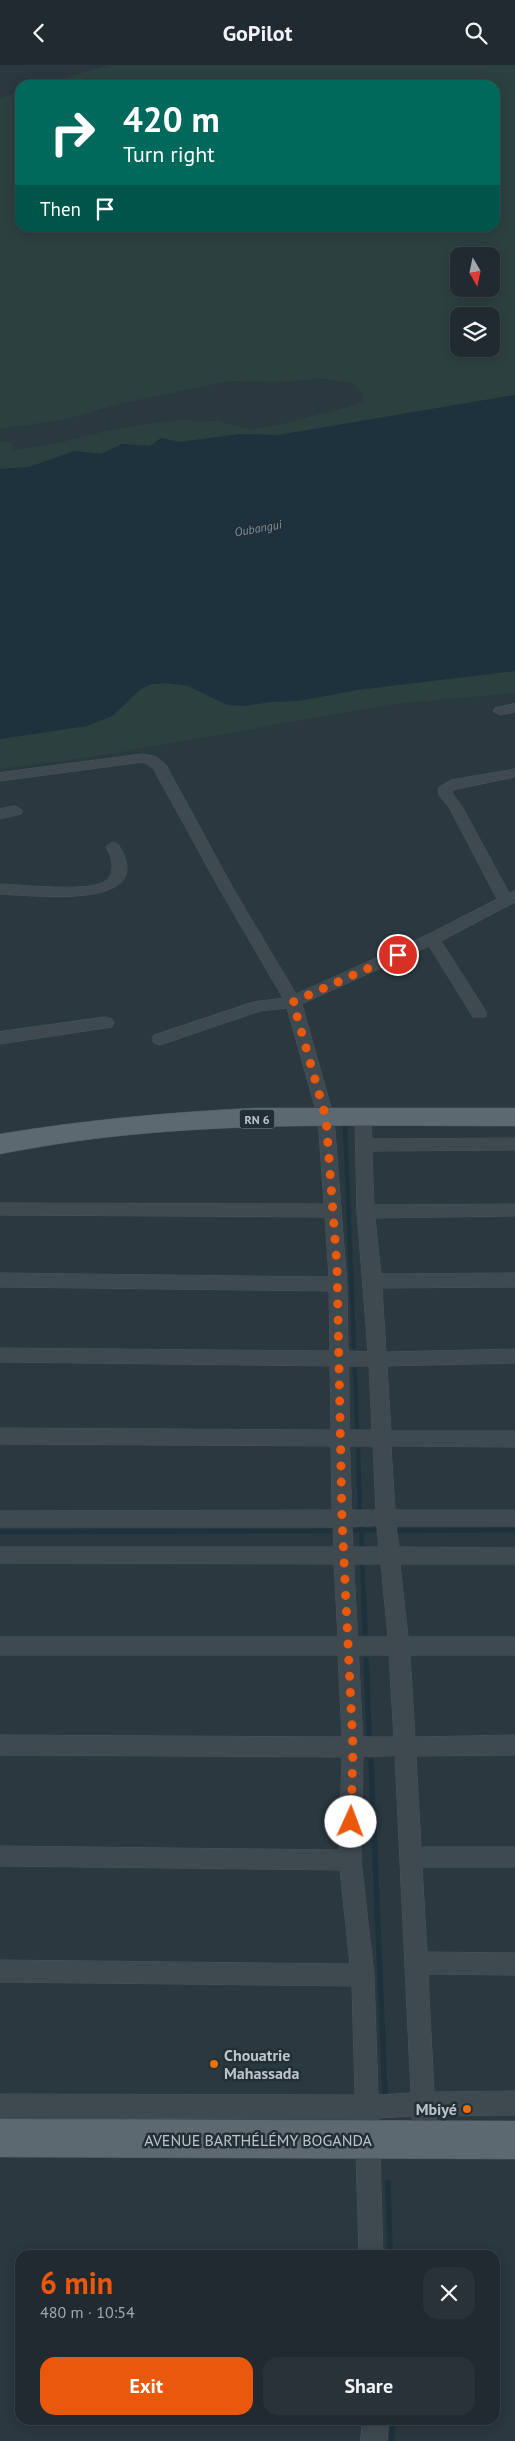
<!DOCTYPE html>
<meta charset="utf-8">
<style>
body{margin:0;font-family:"PT Sans",sans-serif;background:#283238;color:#f1f3f6;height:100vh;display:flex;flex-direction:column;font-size:19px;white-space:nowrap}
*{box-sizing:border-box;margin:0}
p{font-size:16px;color:#a2a7ab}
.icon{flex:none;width:28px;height:28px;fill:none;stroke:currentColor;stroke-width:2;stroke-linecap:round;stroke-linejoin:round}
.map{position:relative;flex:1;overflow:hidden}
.details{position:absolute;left:15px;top:2185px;width:485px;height:175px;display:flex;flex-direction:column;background:#202a30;border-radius:15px;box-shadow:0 2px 12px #0003,0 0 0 1px #3d464c}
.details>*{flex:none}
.banner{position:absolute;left:15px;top:15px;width:485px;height:152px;border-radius:15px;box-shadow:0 2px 12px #0003,0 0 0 1px #3d464c;background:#00695c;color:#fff;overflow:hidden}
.needle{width:32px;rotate:171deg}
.fabs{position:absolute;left:450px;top:182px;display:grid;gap:10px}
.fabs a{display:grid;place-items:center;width:50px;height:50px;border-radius:10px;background:#202a30;box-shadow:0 2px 12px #0003,0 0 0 1px #3d464c;font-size:25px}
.pin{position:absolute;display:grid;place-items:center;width:42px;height:42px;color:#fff;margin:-21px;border:2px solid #fff;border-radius:50%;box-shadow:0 1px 5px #0007}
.me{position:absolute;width:55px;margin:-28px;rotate:2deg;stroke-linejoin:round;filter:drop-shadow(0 0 4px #0008)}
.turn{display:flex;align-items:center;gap:18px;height:105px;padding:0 25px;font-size:22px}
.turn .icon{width:65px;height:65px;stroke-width:2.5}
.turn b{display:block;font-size:35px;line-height:42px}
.then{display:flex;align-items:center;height:48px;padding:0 25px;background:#0003;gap:10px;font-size:19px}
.round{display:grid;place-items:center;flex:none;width:52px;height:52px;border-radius:15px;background:#283238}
.headline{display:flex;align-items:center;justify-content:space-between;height:85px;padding:0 25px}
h1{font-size:30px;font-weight:600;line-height:38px;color:#ea580c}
.button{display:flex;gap:10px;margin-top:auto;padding:10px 25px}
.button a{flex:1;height:58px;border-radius:15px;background:#ea580c;color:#fff;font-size:20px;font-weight:600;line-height:58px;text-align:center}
.button a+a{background:#283238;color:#f1f3f6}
header{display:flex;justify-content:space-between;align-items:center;height:65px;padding:0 25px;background:#202a30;font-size:22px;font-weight:600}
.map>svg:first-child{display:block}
.green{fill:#2c413f;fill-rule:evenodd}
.water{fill:#1e323d}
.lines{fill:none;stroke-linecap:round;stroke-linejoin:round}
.stream-far1{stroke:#1e323d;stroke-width:4.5}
.stream{stroke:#1e323d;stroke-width:5.5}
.street-casing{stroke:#4b555c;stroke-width:1}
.primary-casing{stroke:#4b555c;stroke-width:1}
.street{fill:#3e4950;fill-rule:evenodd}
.primary{fill:#5c6970;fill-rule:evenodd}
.route{stroke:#ea580c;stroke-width:9;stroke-dasharray:0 16.2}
.food-dot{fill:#e8710a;stroke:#232f35;stroke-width:2}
.labels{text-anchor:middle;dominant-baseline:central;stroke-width:5;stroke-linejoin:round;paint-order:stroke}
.far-water-label{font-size:12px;font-style:italic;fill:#7895a5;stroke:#232f35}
.shield{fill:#232f35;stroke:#8d979d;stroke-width:1}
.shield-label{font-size:12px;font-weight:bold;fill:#bbc4ca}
.near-poi-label{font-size:16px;font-weight:bold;fill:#bbc4ca;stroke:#232f35;text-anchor:start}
.near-street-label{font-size:16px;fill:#bbc4ca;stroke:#232f35}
</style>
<header><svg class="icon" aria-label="back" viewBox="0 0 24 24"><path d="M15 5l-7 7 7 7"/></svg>GoPilot<svg class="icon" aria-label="search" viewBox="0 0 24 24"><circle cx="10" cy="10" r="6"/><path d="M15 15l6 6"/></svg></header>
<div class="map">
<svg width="515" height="2376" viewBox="0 0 515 2376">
<rect width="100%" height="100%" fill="#2a3840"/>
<g class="green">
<path d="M110,0H515V330L278,370L240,369L180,377L161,373L150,381L122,379L101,389L75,386L29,402L0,404V377H11L14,385L54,379L114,364L177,355L217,356L250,364L270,362L356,340L364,335L362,327L353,318L324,314L272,317L229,316L119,339L67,354L0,364V33L20,26V162H495V20H39ZM459,191H491V224H459ZM459,251H491V284H459Z"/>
<path d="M515,606V628L393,639L99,691L0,704V674L87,661L112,651L141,623L152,619L167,618L188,620L213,633L244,641L271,637L298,636L357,625Z"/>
</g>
<path class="water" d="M515,330V606L357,625L298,636L271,637L244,641L227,640L188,621L167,618L152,619L141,624L112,651L87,661L0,674V404L29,402L75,386L101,389L122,379L150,381L161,373L180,377L240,369L278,370Z"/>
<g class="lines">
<g class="stream-far1">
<path d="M345,1060L354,1282"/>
<path d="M355,1304L357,1362"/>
<path d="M358,1385L360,1451"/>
<path d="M361,1458L362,1481"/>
<path d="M351,1466L374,1465"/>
<path d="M398,1466L515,1465"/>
<path d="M0,1467L334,1466"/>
<path d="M362,1499L364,1535"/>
</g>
<g class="stream">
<path d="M364,1534L365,1568"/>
<path d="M366,1595L369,1668"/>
<path d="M371,1696L385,2029"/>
<path d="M388,2117L390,2190"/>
<path d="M392,2355V2376"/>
</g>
<g class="street-casing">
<g id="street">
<path d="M515,639V647L500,650L493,646L495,643Z"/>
<path d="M143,689L157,692L166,700L234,825L296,929L427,870L497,834L450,744L439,730L438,723L451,715L515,704V712L452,725L453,729L463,743L509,828L515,826V837L441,876L487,948L485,952H473L429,881L302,939L334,1053L347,1219L348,1286L368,1287L357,1147L355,1053L357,1049L363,1047L369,1049L371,1053L372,1074L515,1073V1085L372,1086L374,1140L515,1139V1151L375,1153L381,1209L515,1208V1222L382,1223L386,1287L515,1284V1298L387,1301L391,1366H515V1382L391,1381L395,1445H515V1461H396L399,1482L515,1483V1499H400L408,1572H515V1590H410L415,1672L515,1670V1690L416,1691L421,1782H515V1802H422L427,1887L515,1888V1910L428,1909L434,2027L515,2026V2050L436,2051L437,2075L433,2083L425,2087L417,2083L413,2075L412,2051L379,2053L383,2190H359L355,2054L0,2053V2029L355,2030L352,1921L0,1917V1895L350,1899L340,1805L0,1801V1781L339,1785L342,1692L0,1690V1670L342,1672L338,1590H0V1572H338L334,1499L0,1498V1482H334L333,1462H0V1446L332,1445L331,1381L0,1379V1363L331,1365L330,1301L0,1297V1283L330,1286L329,1226L0,1222V1208L329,1212L325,1152L0,1150V1138L324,1139L318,1053L287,943L260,946L160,980L154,978L152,974L154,970L253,937L283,933L220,825L153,703L143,697L0,716V708ZM349,1301H369L372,1365H350ZM350,1381H373L376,1445H352ZM377,1461L379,1482H353L352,1462ZM354,1499H381L388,1572H358ZM359,1590H389L394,1672H363ZM395,1691L411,2028L378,2030L374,1910L361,1795L363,1692Z"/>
<path d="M16,741L23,746L21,749L0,754V744Z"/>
<path d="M113,777L118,779C162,847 31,830 0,829V819C23,820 86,827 104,817C117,809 112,792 106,782Z"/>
<path d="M106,952L112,954L114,958L112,962L0,979V967Z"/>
<path d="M363,2355H389L387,2376H361Z"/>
</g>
</g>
<g class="primary-casing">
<g id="primary">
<path d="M256,1043H515V1061C386,1061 256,1057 128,1070C85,1074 42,1081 0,1089V1069C85,1055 170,1047 256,1043Z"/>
<path d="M0,2054L515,2056V2094L0,2092Z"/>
</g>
</g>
<use href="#street" class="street"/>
<use href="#primary" class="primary"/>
</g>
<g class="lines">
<path class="route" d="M351,1757L353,1682L342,1454L337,1201L326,1053L293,937L398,890"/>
</g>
<g class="food-dot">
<circle cx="214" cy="1999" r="5"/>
<circle cx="467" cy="2044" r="5"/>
</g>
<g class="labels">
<g class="far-water-label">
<text transform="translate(258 463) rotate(-10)">Oubangui</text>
</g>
<rect class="shield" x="239.5" y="1044.5" width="35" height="19" rx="4"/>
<g class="shield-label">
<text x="257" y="1054">RN 6</text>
</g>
<g class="near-poi-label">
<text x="224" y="1990">Chouatrie<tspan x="224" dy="18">Mahassada</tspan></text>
<text x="457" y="2044" text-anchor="end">Mbiyé</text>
</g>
<g class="near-street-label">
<text x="258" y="2075">AVENUE BARTHÉLÉMY BOGANDA</text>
</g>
</g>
</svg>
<div class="fabs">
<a><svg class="needle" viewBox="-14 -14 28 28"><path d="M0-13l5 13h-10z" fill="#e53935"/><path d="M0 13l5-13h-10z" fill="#a2a7ab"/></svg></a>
<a><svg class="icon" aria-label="layers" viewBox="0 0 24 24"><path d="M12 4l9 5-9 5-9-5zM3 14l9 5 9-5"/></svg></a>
</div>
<div class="pin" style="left:398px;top:890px;background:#d93025"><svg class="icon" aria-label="arrive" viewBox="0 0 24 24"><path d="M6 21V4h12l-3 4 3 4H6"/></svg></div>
<svg class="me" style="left:351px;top:1757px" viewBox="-20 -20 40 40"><circle r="19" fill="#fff"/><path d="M0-13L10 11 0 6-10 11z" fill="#ea580c"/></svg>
<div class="banner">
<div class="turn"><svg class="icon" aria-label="right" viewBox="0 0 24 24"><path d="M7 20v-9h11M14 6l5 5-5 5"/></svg><div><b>420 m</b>Turn right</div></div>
<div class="then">Then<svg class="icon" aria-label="arrive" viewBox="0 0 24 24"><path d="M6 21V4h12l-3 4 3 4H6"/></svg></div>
</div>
<section class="details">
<div class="headline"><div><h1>6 min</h1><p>480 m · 10:54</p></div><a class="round"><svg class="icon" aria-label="close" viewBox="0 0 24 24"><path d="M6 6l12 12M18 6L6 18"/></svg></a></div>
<div class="button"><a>Exit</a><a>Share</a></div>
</section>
</div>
